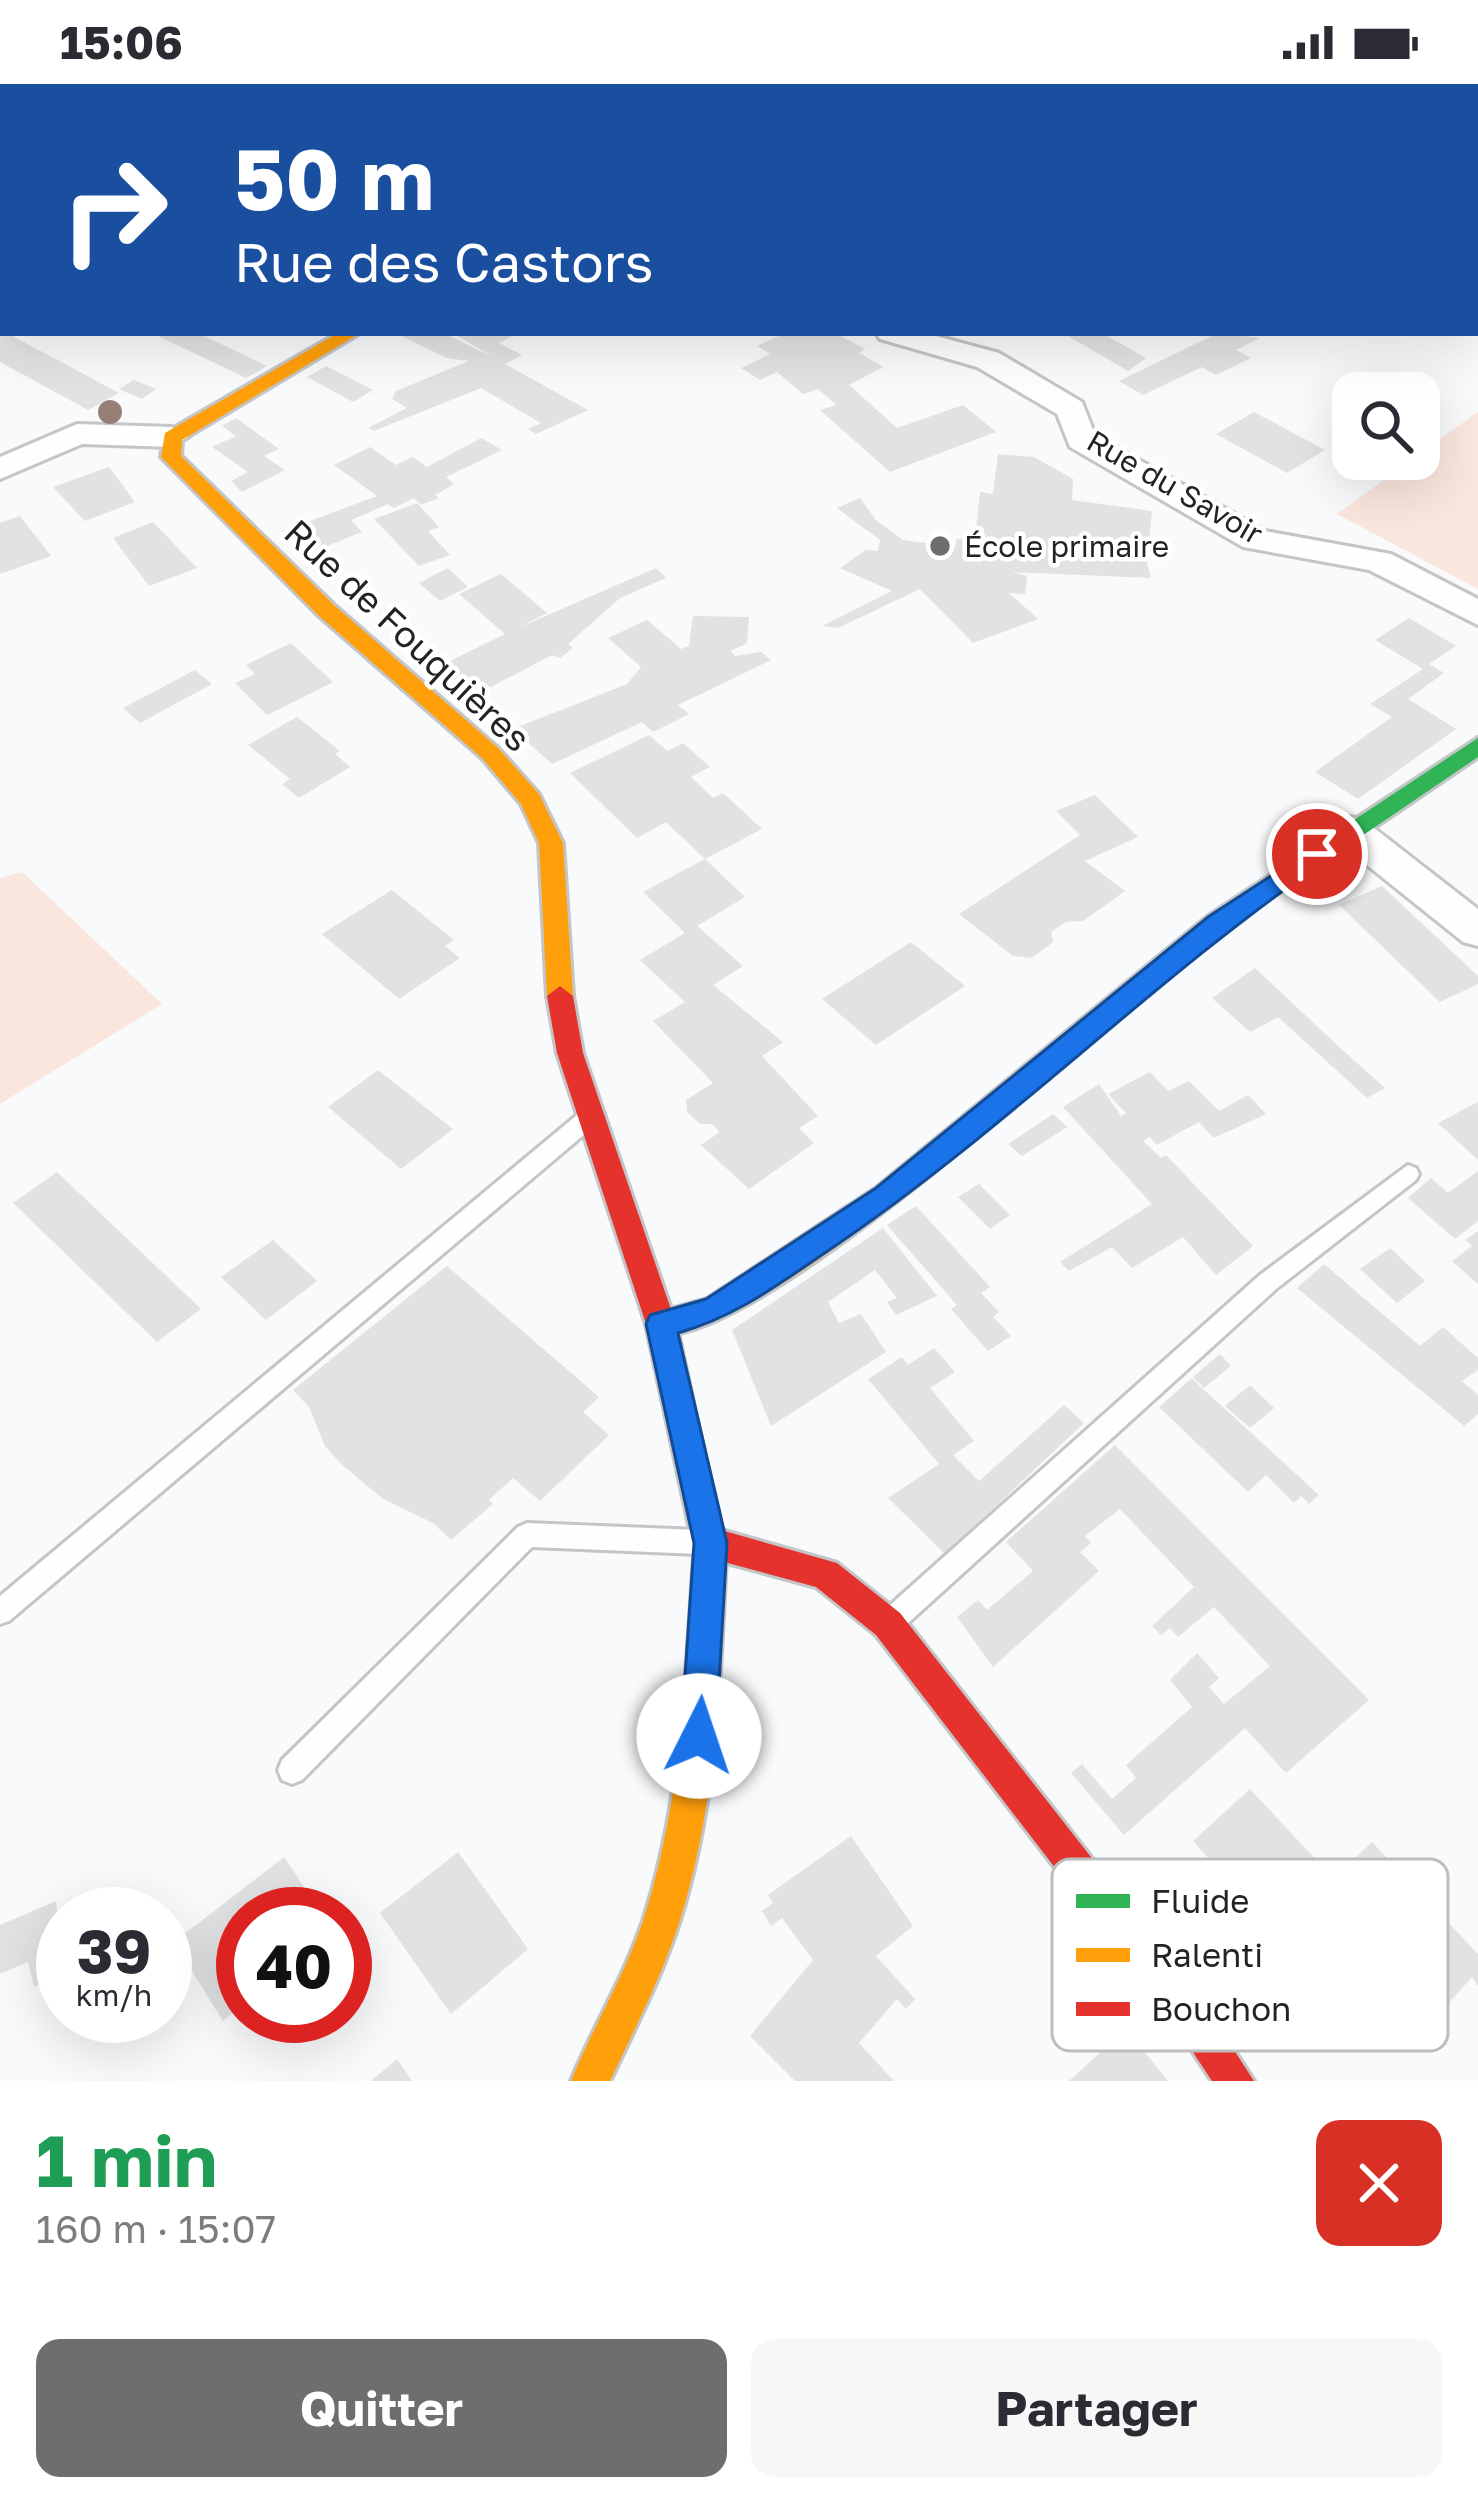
<!DOCTYPE html>
<html lang="fr">
<meta charset="utf-8">
<style>
body{margin:0;font-family:"Golos Text",sans-serif;background:#f7f7f7;color:#2b2b33;height:100vh;display:flex;flex-direction:column;font-size:45px;white-space:nowrap}
*{box-sizing:border-box;margin:0}
p{font-size:39px;color:#7c7c81}
.icon{flex:none;width:66px;height:66px;fill:none;stroke:currentColor;stroke-width:2;stroke-linecap:round;stroke-linejoin:round}
.map{position:relative;height:1997px;overflow:hidden}
.sheet{display:flex;flex-direction:column;background:#fff;flex:1}
.sheet>*{flex:none}
.top-card{position:absolute;left:0px;top:0px;width:1479px;height:252px;box-shadow:0 12px 48px #0002;background:#1a4fa0;color:#fff;overflow:hidden}
.fabs{position:absolute;left:1332px;top:288px;display:grid;gap:24px}
.fabs a{display:grid;place-items:center;width:108px;height:108px;border-radius:24px;background:#fff;box-shadow:0 12px 48px #0002;font-size:60px}
.speed{position:absolute;left:36px;top:1803px;display:flex;gap:24px;font-size:60px;font-weight:700;text-align:center}
.speed>*{display:grid;place-content:center;width:156px;height:156px;border-radius:50%;background:#fff;box-shadow:0 12px 48px #0002;line-height:1}
.speed small{font-size:30px;font-weight:400}
.speed .limit{border:18px solid #d22;background:#fff;color:#111}
.pin{position:absolute;display:grid;place-items:center;width:102px;height:102px;color:#fff;margin:-51px;border:6px solid #fff;border-radius:50%;box-shadow:0 3px 12px #0007}
.me{position:absolute;width:132px;margin:-66px;rotate:4deg;stroke-linejoin:round;filter:drop-shadow(0 0 9px #0008)}
.turn{display:flex;align-items:center;gap:42px;height:252px;padding:0 36px;font-size:54px}
.turn .icon{width:156px;height:156px;stroke-width:2.5}
.turn b{display:block;font-size:84px;line-height:102px}
.round{display:grid;place-items:center;flex:none;width:126px;height:126px;border-radius:24px;background:#f7f7f7}
.headline{display:flex;align-items:center;justify-content:space-between;height:204px;padding:0 36px}
h1{font-size:72px;font-weight:700;line-height:90px;color:#1e9e55}
.action{display:flex;gap:24px;margin-top:auto;padding:24px 36px}
.action a{flex:1;height:138px;border-radius:24px;background:#6d6e70;color:#fff;font-size:48px;font-weight:700;line-height:138px;text-align:center}
.action a+a{background:#f7f7f7;color:#2b2b33}
.status{display:flex;justify-content:space-between;align-items:center;height:84px;padding:0 60px;background:#fff;direction:ltr}
.status svg{height:33px;fill:currentColor}
.map>svg:first-child{display:block}
.green{fill:#fbe6dd}
.building{fill:#e0e2e3}
.lines{fill:none;stroke-linecap:round;stroke-linejoin:round}
.lane-casing{stroke:#c4c5c7;stroke-width:6}
.street-casing{stroke:#c4c5c7;stroke-width:6}
.fast-casing{stroke:#c4c5c7;stroke-width:6}
.slow-casing{stroke:#c4c5c7;stroke-width:6}
.jam-casing{stroke:#c4c5c7;stroke-width:6}
.lane{fill:#fefeff;fill-rule:evenodd}
.street{fill:#fefeff;fill-rule:evenodd}
.fast{fill:#30b455;fill-rule:evenodd}
.slow{fill:#ff9f0a;fill-rule:evenodd}
.jam{fill:#e5322d;fill-rule:evenodd}
.tree{fill:#968075}
.route{fill:#1a73e8;stroke:#114b97;stroke-width:3}
.poi-dot{fill:#6d6e70;stroke:#fff;stroke-width:4.5}
.labels{text-anchor:middle;dominant-baseline:central;stroke-width:9;stroke-linejoin:round;paint-order:stroke}
.far-street-label{font-size:30px;fill:#222325;stroke:#fff}
.far-poi-label{font-size:30px;fill:#222325;stroke:#fff;text-anchor:start}
.street-label{font-size:36px;fill:#222325;stroke:#fff}
.key{fill:#fff;stroke:#bdbdbe;stroke-width:3}
.key-label{font-size:33px;fill:#222325}
</style>
<div class="status"><b>15:06</b><svg viewBox="0 0 49 12"><path d="M0 12V9h3v3zM5 12V6h3v6zM10 12V3h3v9zM15 12V0h3v12zM26 1h20v11H26zM47 4h2v5h-2z"/></svg></div>
<div class="map">
<svg width="1478" height="1997" viewBox="0 0 1478 1997">
<rect width="100%" height="100%" fill="#f8fafc"/>
<g class="green">
<path d="M1478,328V505L1337,430Z"/>
<path d="M22,788L162,920L0,1020V794Z"/>
</g>
<g class="building">
<path d="M7,249L119,309L88,326L0,278V251Z"/>
<path d="M152,249H198L267,282L246,294Z"/>
<path d="M395,249H443L495,274L453,249H518L499,259L522,271L505,280L588,326L536,350L528,345L541,339L481,304L374,347L368,344L407,324L392,315L396,307L469,277L447,274Z"/>
<path d="M786,249H835L865,265L859,269L883,283L849,301L897,344L963,321L996,348L890,388L820,326L836,321L818,305L803,310L777,288L760,296L741,284L770,270L757,262Z"/>
<path d="M1063,249H1102L1146,274L1128,287Z"/>
<path d="M1218,249L1260,254L1236,266L1251,274L1216,291L1202,283L1143,311L1119,297Z"/>
<path d="M326,282L373,306L353,318L307,293Z"/>
<path d="M134,296L156,305L142,315L119,305Z"/>
<path d="M1254,328L1325,366L1287,389L1216,350Z"/>
<path d="M236,334L279,365L264,372L285,386L242,408L231,397L248,388L212,363L236,352L222,342Z"/>
<path d="M481,354L502,366L446,393L454,400L435,411L439,414L421,421L414,414L394,424L388,420L351,436L362,448L307,470L283,447L377,412L334,381L370,363L396,381L413,373L427,383Z"/>
<path d="M998,370L1034,373L1073,395L1072,416L1152,427L1147,479L1151,494L1012,488L1027,492L1025,510L1009,509L1038,535L973,559L920,505L838,544L822,542L892,507L840,484L866,466L878,467L880,456L837,424L860,414L876,436L903,456L955,463L957,455L975,456L980,408L993,410Z"/>
<path d="M109,383L135,418L85,437L53,403Z"/>
<path d="M417,419L439,443L428,447L450,471L419,482L374,435Z"/>
<path d="M20,432L51,472L0,490V439Z"/>
<path d="M153,438L197,484L149,502L113,454Z"/>
<path d="M448,484L468,503L440,517L419,499Z"/>
<path d="M656,484L666,494L620,514L568,560L573,564L560,574L552,571L476,611L440,582L505,550L459,510L501,490L547,529L518,544Z"/>
<path d="M693,532L749,533L747,559L731,567L735,572L761,568L771,576L678,621L689,630L653,648L642,638L552,680L513,645L627,600L641,583L608,554L647,536L681,565L689,562Z"/>
<path d="M1409,534L1456,562L1429,580L1444,589L1408,615L1456,645L1358,715L1315,688L1392,633L1370,620L1423,585L1375,556Z"/>
<path d="M291,559L333,598L267,631L235,599L255,590L246,581Z"/>
<path d="M195,586L212,600L140,639L123,624Z"/>
<path d="M297,633L340,667L335,670L350,683L299,714L282,700L290,695L248,661Z"/>
<path d="M649,651L667,667L683,659L710,683L691,693L713,714L723,709L762,745L705,775L666,738L637,754L570,689Z"/>
<path d="M1095,711L1138,753L1085,777L1125,807L1083,837L1066,838L1051,848L1053,858L1032,874L1013,872L959,830L1080,751L1056,727Z"/>
<path d="M705,775L745,813L697,842L743,882L713,901L783,958L762,972L818,1032L799,1044L814,1059L749,1105L701,1061L720,1048L712,1040H700L687,1028L686,1016L713,999L653,937L685,918L640,876L685,849L643,808Z"/>
<path d="M1382,802L1478,892V900L1440,918L1339,821Z"/>
<path d="M392,806L454,856L445,862L460,874L399,915L322,850Z"/>
<path d="M911,858L965,902L876,961L822,915Z"/>
<path d="M1255,884L1338,962L1385,1004L1367,1014L1278,933L1250,948L1212,914Z"/>
<path d="M378,986L453,1045L401,1085L328,1023Z"/>
<path d="M1150,988L1168,1007L1189,997L1219,1027L1248,1011L1266,1030L1214,1054L1199,1038L1157,1061L1150,1053L1143,1057L1161,1074L1166,1071L1253,1162L1216,1191L1183,1153L1132,1184L1112,1163L1069,1187L1060,1178L1152,1120L1063,1023L1099,1000L1121,1032L1126,1029L1108,1010Z"/>
<path d="M1478,1018V1076L1438,1039Z"/>
<path d="M1053,1030L1067,1043L1022,1072L1008,1060Z"/>
<path d="M1478,1087V1137L1455,1155L1408,1114L1431,1094L1448,1109Z"/>
<path d="M57,1088L201,1225L157,1258L13,1119Z"/>
<path d="M979,1100L1010,1131L990,1145L958,1113Z"/>
<path d="M916,1122L990,1203L981,1209L999,1228L993,1233L1011,1252L988,1267L951,1225L957,1221L887,1141Z"/>
<path d="M883,1144L937,1212L896,1231L887,1218L897,1214L875,1186L828,1218L839,1239L861,1230L886,1268L771,1342L732,1246Z"/>
<path d="M1478,1147V1200L1452,1177L1472,1162L1465,1156Z"/>
<path d="M273,1156L317,1197L266,1236L221,1193Z"/>
<path d="M1390,1164L1425,1197L1397,1219L1360,1185Z"/>
<path d="M1324,1180L1420,1262L1443,1243L1478,1274V1286L1462,1297L1478,1311V1330L1464,1342L1297,1204Z"/>
<path d="M447,1182L599,1313L583,1328L609,1351L540,1417L513,1394L489,1416L493,1420L451,1456L433,1439L383,1415L341,1380L325,1362L309,1323L293,1306Z"/>
<path d="M934,1264L955,1288L930,1304L974,1357L953,1371L979,1397L1064,1321L1084,1339L945,1470L888,1414L939,1380L868,1295L902,1273L908,1281Z"/>
<path d="M1220,1270L1231,1282L1204,1304L1193,1293Z"/>
<path d="M1192,1294L1201,1303L1319,1411L1309,1420L1301,1412L1294,1419L1266,1391L1248,1408L1159,1323Z"/>
<path d="M1250,1301L1274,1324L1250,1344L1225,1322Z"/>
<path d="M1115,1361L1369,1616L1286,1689L1245,1644L1124,1751L1071,1689L1082,1680L1112,1715L1136,1694L1126,1681L1192,1623L1170,1596L1197,1569L1219,1594L1209,1603L1224,1620L1270,1582L1214,1523L1178,1553L1170,1544L1161,1551L1152,1542L1194,1503L1120,1425L1085,1452L1091,1459L1080,1468L1099,1487L993,1583L957,1533L978,1516L987,1526L1033,1487L1006,1458Z"/>
<path d="M1250,1705L1334,1795L1372,1758L1478,1870V1902L1472,1893L1431,1939L1350,1850L1359,1842L1324,1804L1278,1852L1193,1757Z"/>
<path d="M851,1752L913,1842L876,1872L915,1915L906,1925L897,1915L859,1959L894,1997H795L750,1952L813,1876L782,1834L771,1842L762,1827L773,1819L768,1811Z"/>
<path d="M458,1768L528,1865L451,1930L380,1829Z"/>
<path d="M284,1773L322,1830H243V1920L223,1937L174,1858Z"/>
<path d="M56,1817L63,1891L34,1903L28,1878L0,1890V1841Z"/>
<path d="M1126,1945L1168,1997H1069Z"/>
<path d="M397,1975L412,1997H371Z"/>
</g>
<g class="lines">
<g class="lane-casing">
<g id="lane">
<path d="M585,1029L593,1031L596,1037L593,1043L9,1537L0,1540V1512L577,1031Z"/>
<path d="M1408,1081L1416,1084L1419,1090L1416,1096L1276,1205L907,1540L898,1543L889,1540L885,1531L889,1522L1260,1191Z"/>
<path d="M527,1439L698,1446L707,1450L711,1458L707,1466L698,1470L532,1463L302,1696L292,1700L282,1696L278,1686L282,1676L518,1443Z"/>
</g>
</g>
<g class="street-casing">
<g id="street">
<path d="M87,0H119L85,3Z"/>
<path d="M3,29V45L0,46V30Z"/>
<path d="M876,249H925L999,269L1082,318L1095,351L1265,447L1391,470L1478,515V541L1369,486L1243,463L1070,363L1057,330L977,283L880,255Z"/>
<path d="M77,340L172,343L188,353L172,363L82,360L0,395V373Z"/>
<path d="M1351,733L1365,737L1478,825V862L1463,858L1337,757L1331,747L1337,737Z"/>
</g>
</g>
<g class="fast-casing">
<g id="fast">
<path d="M585,0H601L602,3H586Z"/>
<path d="M1478,654V673L1225,845L1046,995H1026L1023,988L1026,981L1207,833Z"/>
</g>
</g>
<g class="slow-casing">
<g id="slow">
<path d="M338,249H360L182,356L181,372L334,521L498,664L539,710L563,759L573,912L569,919L560,922L547,912L539,759L521,720L482,674L318,531L161,373L165,349Z"/>
<path d="M1036,978L1046,981L1049,988L1046,995C984,1047 723,1275 650,1249L646,1240L650,1231L707,1215L876,1104L1026,981Z"/>
<path d="M710,1457L722,1461L726,1472C720,1594 717,1719 680,1836C662,1892 635,1944 610,1997H571C593,1943 624,1893 643,1837C681,1719 686,1595 694,1472L698,1461Z"/>
</g>
</g>
<g class="jam-casing">
<g id="jam">
<rect x="1476" y="67" width="2" height="10"/>
<path d="M560,902L573,912L583,969L676,1240L721,1446L837,1479L900,1529L1195,1906L1254,1997H1212L1169,1932L876,1551L816,1503L724,1478L710,1487L698,1483L646,1240L557,969L547,912Z"/>
</g>
</g>
<use href="#lane" class="lane"/>
<use href="#street" class="street"/>
<use href="#fast" class="fast"/>
<use href="#slow" class="slow"/>
<use href="#jam" class="jam"/>
</g>
<circle class="tree" cx="110" cy="328" r="12"/>
<path class="route" d="M1317,762L1330,770L1326,776C1152,896 1004,1048 829,1166C780,1199 736,1233 678,1249L727,1459L716,1652L711,1664L699,1669L686,1664L681,1652L694,1459L646,1240L650,1231L706,1215L876,1104L1208,833Z"/>
<circle class="poi-dot" cx="940" cy="462" r="12"/>
<g class="labels">
<g class="far-street-label">
<text transform="translate(1175 403) rotate(30)">Rue du Savoir</text>
</g>
<g class="far-poi-label">
<text x="964" y="462">École primaire</text>
</g>
<g class="street-label">
<text transform="translate(408 551) rotate(43)">Rue de Fouquières</text>
</g>
</g>
<rect x="1052" y="1775" width="396" height="192" rx="18" class="key"/>
<rect x="1076" y="1810" width="54" height="14" fill="#30b455"/>
<rect x="1076" y="1864" width="54" height="14" fill="#ff9f0a"/>
<rect x="1076" y="1918" width="54" height="14" fill="#e5322d"/>
<g class="key-label">
<text x="1151" y="1829">Fluide</text>
<text x="1151" y="1883">Ralenti</text>
<text x="1151" y="1937">Bouchon</text>
</g>
</svg>
<div class="fabs">
<a><svg class="icon" aria-label="search" viewBox="0 0 24 24"><circle cx="10" cy="10" r="6"/><path d="M15 15l6 6"/></svg></a>
</div>
<div class="speed"><div>39<small>km/h</small></div><div class="limit">40</div></div>
<div class="pin" style="left:1317px;top:770px;background:#d93025"><svg class="icon" aria-label="arrive" viewBox="0 0 24 24"><path d="M6 21V4h12l-3 4 3 4H6"/></svg></div>
<svg class="me" style="left:699px;top:1652px" viewBox="-20 -20 40 40"><circle r="19" fill="#fff"/><path d="M0-13L10 11 0 6-10 11z" fill="#1a73e8"/></svg>
<div class="top-card">
<div class="turn"><svg class="icon" aria-label="right" viewBox="0 0 24 24"><path d="M7 20v-9h11M14 6l5 5-5 5"/></svg><div><b>50 m</b>Rue des Castors</div></div>
</div>
</div>
<section class="sheet">
<div class="headline"><div><h1>1 min</h1><p>160 m · 15:07</p></div><a class="round" style="background:#d93025;color:#fff"><svg class="icon" aria-label="close" viewBox="0 0 24 24"><path d="M6 6l12 12M18 6L6 18"/></svg></a></div>
<div class="action"><a>Quitter</a><a>Partager</a></div>
</section>
